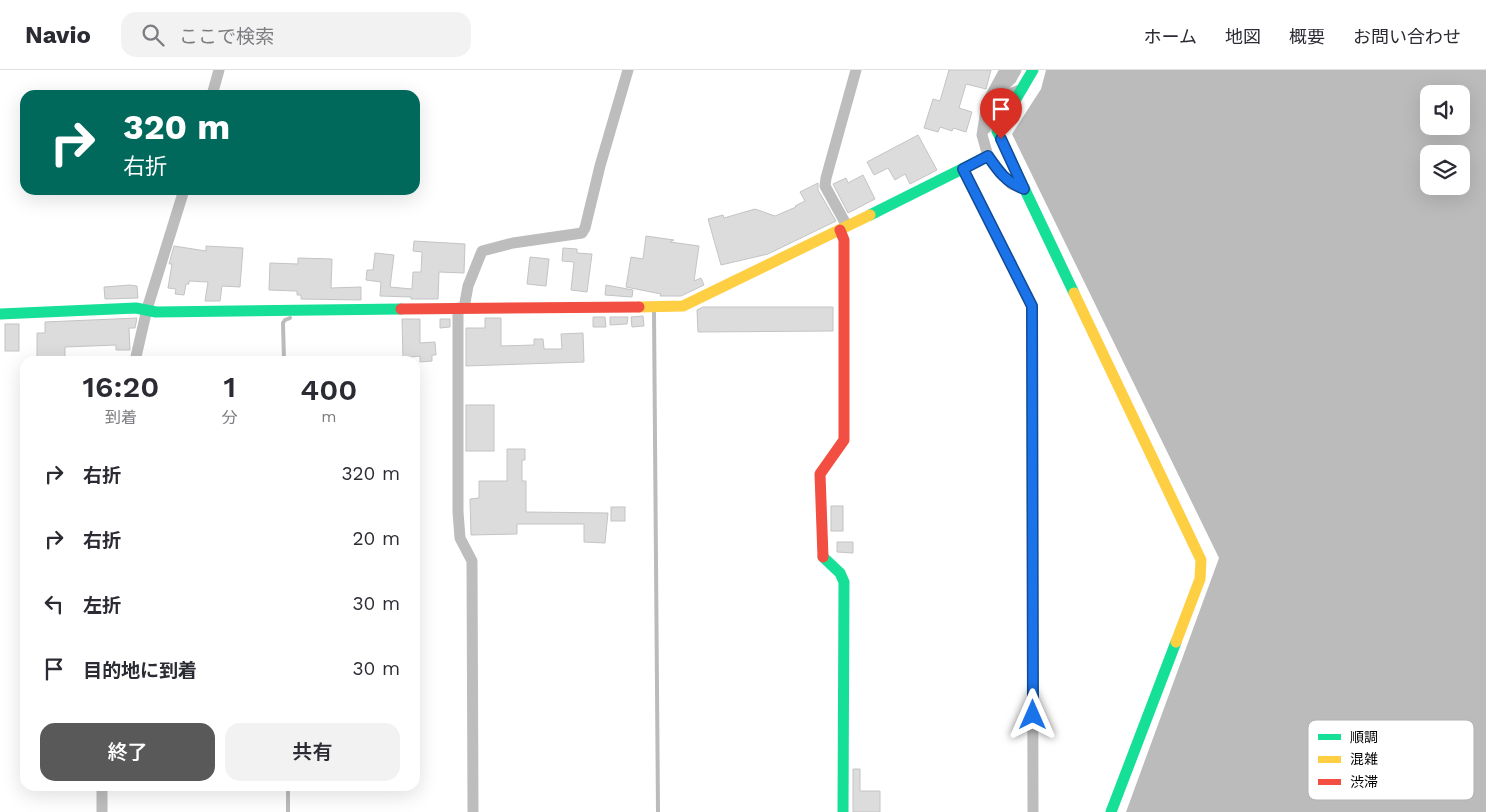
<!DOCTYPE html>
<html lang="ja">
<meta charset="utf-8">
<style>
body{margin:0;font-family:"Work Sans","Noto Sans JP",sans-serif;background:#f2f2f3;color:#2b2b33;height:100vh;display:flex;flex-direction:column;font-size:19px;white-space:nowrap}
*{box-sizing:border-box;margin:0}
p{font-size:16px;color:#7c7c81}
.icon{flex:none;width:28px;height:28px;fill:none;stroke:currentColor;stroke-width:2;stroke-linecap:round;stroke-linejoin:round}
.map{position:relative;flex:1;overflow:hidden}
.side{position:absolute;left:20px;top:286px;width:400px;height:435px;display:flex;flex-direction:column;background:#fff;border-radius:15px;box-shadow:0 5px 20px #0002}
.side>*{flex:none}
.guide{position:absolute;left:20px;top:20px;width:400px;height:105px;border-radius:15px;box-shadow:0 5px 20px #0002;background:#00695c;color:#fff;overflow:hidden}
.fabs{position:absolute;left:1420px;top:15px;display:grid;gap:10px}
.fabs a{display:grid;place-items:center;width:50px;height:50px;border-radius:10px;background:#fff;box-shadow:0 5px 20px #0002;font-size:25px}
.pin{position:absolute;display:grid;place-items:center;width:42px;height:42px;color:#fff;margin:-51px -21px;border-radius:50% 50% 50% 0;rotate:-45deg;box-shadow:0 0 5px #0007}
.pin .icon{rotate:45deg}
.me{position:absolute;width:55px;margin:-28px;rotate:0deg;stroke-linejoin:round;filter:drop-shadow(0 0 4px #0008)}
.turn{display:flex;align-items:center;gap:18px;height:105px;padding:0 20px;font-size:22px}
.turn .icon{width:65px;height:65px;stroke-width:2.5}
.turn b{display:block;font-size:35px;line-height:42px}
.eta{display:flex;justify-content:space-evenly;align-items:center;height:85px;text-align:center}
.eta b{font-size:30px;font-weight:600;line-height:35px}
.cta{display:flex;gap:10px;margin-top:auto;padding:10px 20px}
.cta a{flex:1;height:58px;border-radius:15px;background:#595959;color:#fff;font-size:20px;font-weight:600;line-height:58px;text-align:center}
.cta a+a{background:#f2f2f3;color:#2b2b33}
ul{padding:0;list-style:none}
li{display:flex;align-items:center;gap:15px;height:65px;padding:0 20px}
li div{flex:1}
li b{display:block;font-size:19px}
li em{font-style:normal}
header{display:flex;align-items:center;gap:30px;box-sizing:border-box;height:70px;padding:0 25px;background:#fff;border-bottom:1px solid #e1e1e2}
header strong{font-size:24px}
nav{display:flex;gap:28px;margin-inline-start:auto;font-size:18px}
.search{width:350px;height:45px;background:#f2f2f3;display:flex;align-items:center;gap:12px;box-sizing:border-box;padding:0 18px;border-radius:15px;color:#7c7c81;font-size:19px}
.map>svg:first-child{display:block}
.water{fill:#bbb;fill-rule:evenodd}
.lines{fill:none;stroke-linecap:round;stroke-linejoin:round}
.stream{stroke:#bbb;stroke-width:4}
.building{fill:#dcdcdc;stroke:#c4c4c4}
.street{stroke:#bdbdbd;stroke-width:11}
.fast{stroke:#16e098;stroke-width:11}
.slow{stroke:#ffcf43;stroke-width:11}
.jam{stroke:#f24e42;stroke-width:11}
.route-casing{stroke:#114b97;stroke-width:12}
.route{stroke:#1a73e8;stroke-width:9}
.key{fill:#fff;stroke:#b2b2b2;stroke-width:1}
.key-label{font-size:14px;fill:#000}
</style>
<header>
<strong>Navio</strong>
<div class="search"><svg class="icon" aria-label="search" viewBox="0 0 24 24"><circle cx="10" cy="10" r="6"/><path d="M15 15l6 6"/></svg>ここで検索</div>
<nav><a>ホーム</a><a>地図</a><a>概要</a><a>お問い合わせ</a></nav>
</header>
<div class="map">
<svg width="1486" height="742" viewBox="0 0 1486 742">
<rect width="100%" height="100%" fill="#fff"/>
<path class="water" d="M1046,0H1486V742H1126L1219,488L1012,64L1041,19ZM1429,24H1461V56H1429ZM1429,84H1461V116H1429Z"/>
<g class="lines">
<g class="stream">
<path d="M654,241L658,742"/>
<path d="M284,291L283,253L285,250L290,248"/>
<path d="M288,742V716"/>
</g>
</g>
<g class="building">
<path d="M949,0H991L986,19L966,14L959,38L972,42L966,62L953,58L952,61L940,57L938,62L924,58L933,29L940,31Z"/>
<path d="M918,65L937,100L910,114L905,104L895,110L888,98L874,105L867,92Z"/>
<path d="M863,105L875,129L848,143L833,114L846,108L848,113Z"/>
<path d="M818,113V120L836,151L768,184L721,195L708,149L723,145L724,148L755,139L775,146L796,137L795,136L805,131L800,122Z"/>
<path d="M646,166L674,170L670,172L699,176L694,211L701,208L704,215L681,226H660L661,224L626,217L631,187L643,189Z"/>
<path d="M414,171L465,174L464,203L439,202L438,229H411V227L380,226L381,212L366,210L367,200H373L375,183L394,185L390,217L412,219L413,202H421L422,182L413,181Z"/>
<path d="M174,176L206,181V176L243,178L240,217L222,216L220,231H205L208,212L189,211V214H186L184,225L175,224L176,219L168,218L172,194H169Z"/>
<path d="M563,178L577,179V183L592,184L587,222L571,220L574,192L562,191Z"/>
<path d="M530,187L549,189L546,216L527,214Z"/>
<path d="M298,188L332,189L331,218L361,217V230L301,229V225H297V221L269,220L270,193L298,194Z"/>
<path d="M130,215L137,216L138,228L105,229L104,217Z"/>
<path d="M606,215L633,220L632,227L605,225Z"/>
<path d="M703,237H833V261L698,262L697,240Z"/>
<path d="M643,246L644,256L632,257L631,247Z"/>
<path d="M593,247H605L606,257H593Z"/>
<path d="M610,247H628L627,254L610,255Z"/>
<path d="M137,248L135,258H129L130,280H116V275L65,277V290L37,291V263H45V252Z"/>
<path d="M485,248H501V276L534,275V269H543L544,279H562L561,264L583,263L584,292L466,296V258H485Z"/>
<path d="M402,249H420V273L435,272L436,285H432V291L420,292V286L403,288Z"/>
<path d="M440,249H450V257L440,258Z"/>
<rect x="5" y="254" width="14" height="27"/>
<rect x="466" y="335" width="28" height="46"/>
<path d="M507,379H525V390H522V411H526V442L608,443L605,473L584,472V454H517V464L471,465L470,429L479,428V411H507Z"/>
<rect x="831" y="436" width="12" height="25"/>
<rect x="611" y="437" width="14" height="14"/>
<path d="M837,472H853V483L837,482Z"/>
<path d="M853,699H860V721H880V742H853Z"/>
</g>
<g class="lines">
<g class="street">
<path d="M1005,0L987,33L982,65L988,86L998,100L1011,114L1025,119"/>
<path d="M212,25L219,0"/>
<path d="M995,25L1011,9L1016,0"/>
<path d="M985,59L1007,25L1022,19"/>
<path d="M963,99L1032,236L1033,742"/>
<path d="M847,156L825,116L826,108L856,0"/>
<path d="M458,238V442L460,468L472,491L473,742"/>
<path d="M464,238L468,216L482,181L513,173L582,163L585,158L600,96L628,0"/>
<path d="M135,291L147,239L184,120"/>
<path d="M102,716V742"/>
</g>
<g class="fast">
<path d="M1033,0L997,61L1074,223"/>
<path d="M870,145L988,86"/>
<path d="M0,244L136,238L156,242L401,239"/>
<path d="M823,487L840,503L844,512L843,742"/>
<path d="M1111,742L1176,572"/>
</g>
<g class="slow">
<path d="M1074,223L1201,490L1200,509L1176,572"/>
<path d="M639,237L683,236L870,145"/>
</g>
<g class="jam">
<path d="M401,239L639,237"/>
<path d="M823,487L820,404L844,370V170L840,160"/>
</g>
</g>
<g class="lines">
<g class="route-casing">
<path id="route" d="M1001,69L1024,119C1006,112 999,102 988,86L963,99L1032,236L1033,645"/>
</g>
<use href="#route" class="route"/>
</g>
<rect x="1308" y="650" width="166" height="80" rx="8" class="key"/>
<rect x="1318" y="664" width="23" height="6" fill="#16e098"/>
<rect x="1318" y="686" width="23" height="7" fill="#ffcf43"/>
<rect x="1318" y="709" width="23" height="6" fill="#f24e42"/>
<g class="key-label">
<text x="1350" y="672">順調</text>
<text x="1350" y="694">混雑</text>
<text x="1350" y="717">渋滞</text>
</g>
</svg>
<div class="fabs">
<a><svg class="icon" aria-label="sound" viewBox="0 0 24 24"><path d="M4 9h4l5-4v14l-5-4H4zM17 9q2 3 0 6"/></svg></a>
<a><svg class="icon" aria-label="layers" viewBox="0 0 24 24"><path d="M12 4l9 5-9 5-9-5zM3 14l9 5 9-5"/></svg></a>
</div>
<div class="pin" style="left:1001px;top:69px;background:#d93025"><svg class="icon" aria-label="arrive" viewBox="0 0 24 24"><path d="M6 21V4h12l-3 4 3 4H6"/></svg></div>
<svg class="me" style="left:1033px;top:645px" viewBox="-20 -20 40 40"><path d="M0-17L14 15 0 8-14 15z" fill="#1a73e8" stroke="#fff" stroke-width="4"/></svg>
<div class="guide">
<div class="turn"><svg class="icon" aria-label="right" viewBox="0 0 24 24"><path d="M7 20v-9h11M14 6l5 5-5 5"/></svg><div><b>320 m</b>右折</div></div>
</div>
<section class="side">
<div class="eta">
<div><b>16:20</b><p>到着</p></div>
<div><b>1</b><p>分</p></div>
<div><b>400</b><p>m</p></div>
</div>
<ul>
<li><svg class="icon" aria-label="right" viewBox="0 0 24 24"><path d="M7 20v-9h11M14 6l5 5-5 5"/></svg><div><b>右折</b></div><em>320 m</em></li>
<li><svg class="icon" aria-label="right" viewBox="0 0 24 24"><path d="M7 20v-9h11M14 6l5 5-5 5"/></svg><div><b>右折</b></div><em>20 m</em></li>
<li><svg class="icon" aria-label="left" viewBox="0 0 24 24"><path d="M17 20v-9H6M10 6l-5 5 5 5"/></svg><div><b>左折</b></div><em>30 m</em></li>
<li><svg class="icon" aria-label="arrive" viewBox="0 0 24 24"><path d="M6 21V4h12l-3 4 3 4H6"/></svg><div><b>目的地に到着</b></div><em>30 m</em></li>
</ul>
<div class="cta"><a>終了</a><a>共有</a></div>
</section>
</div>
